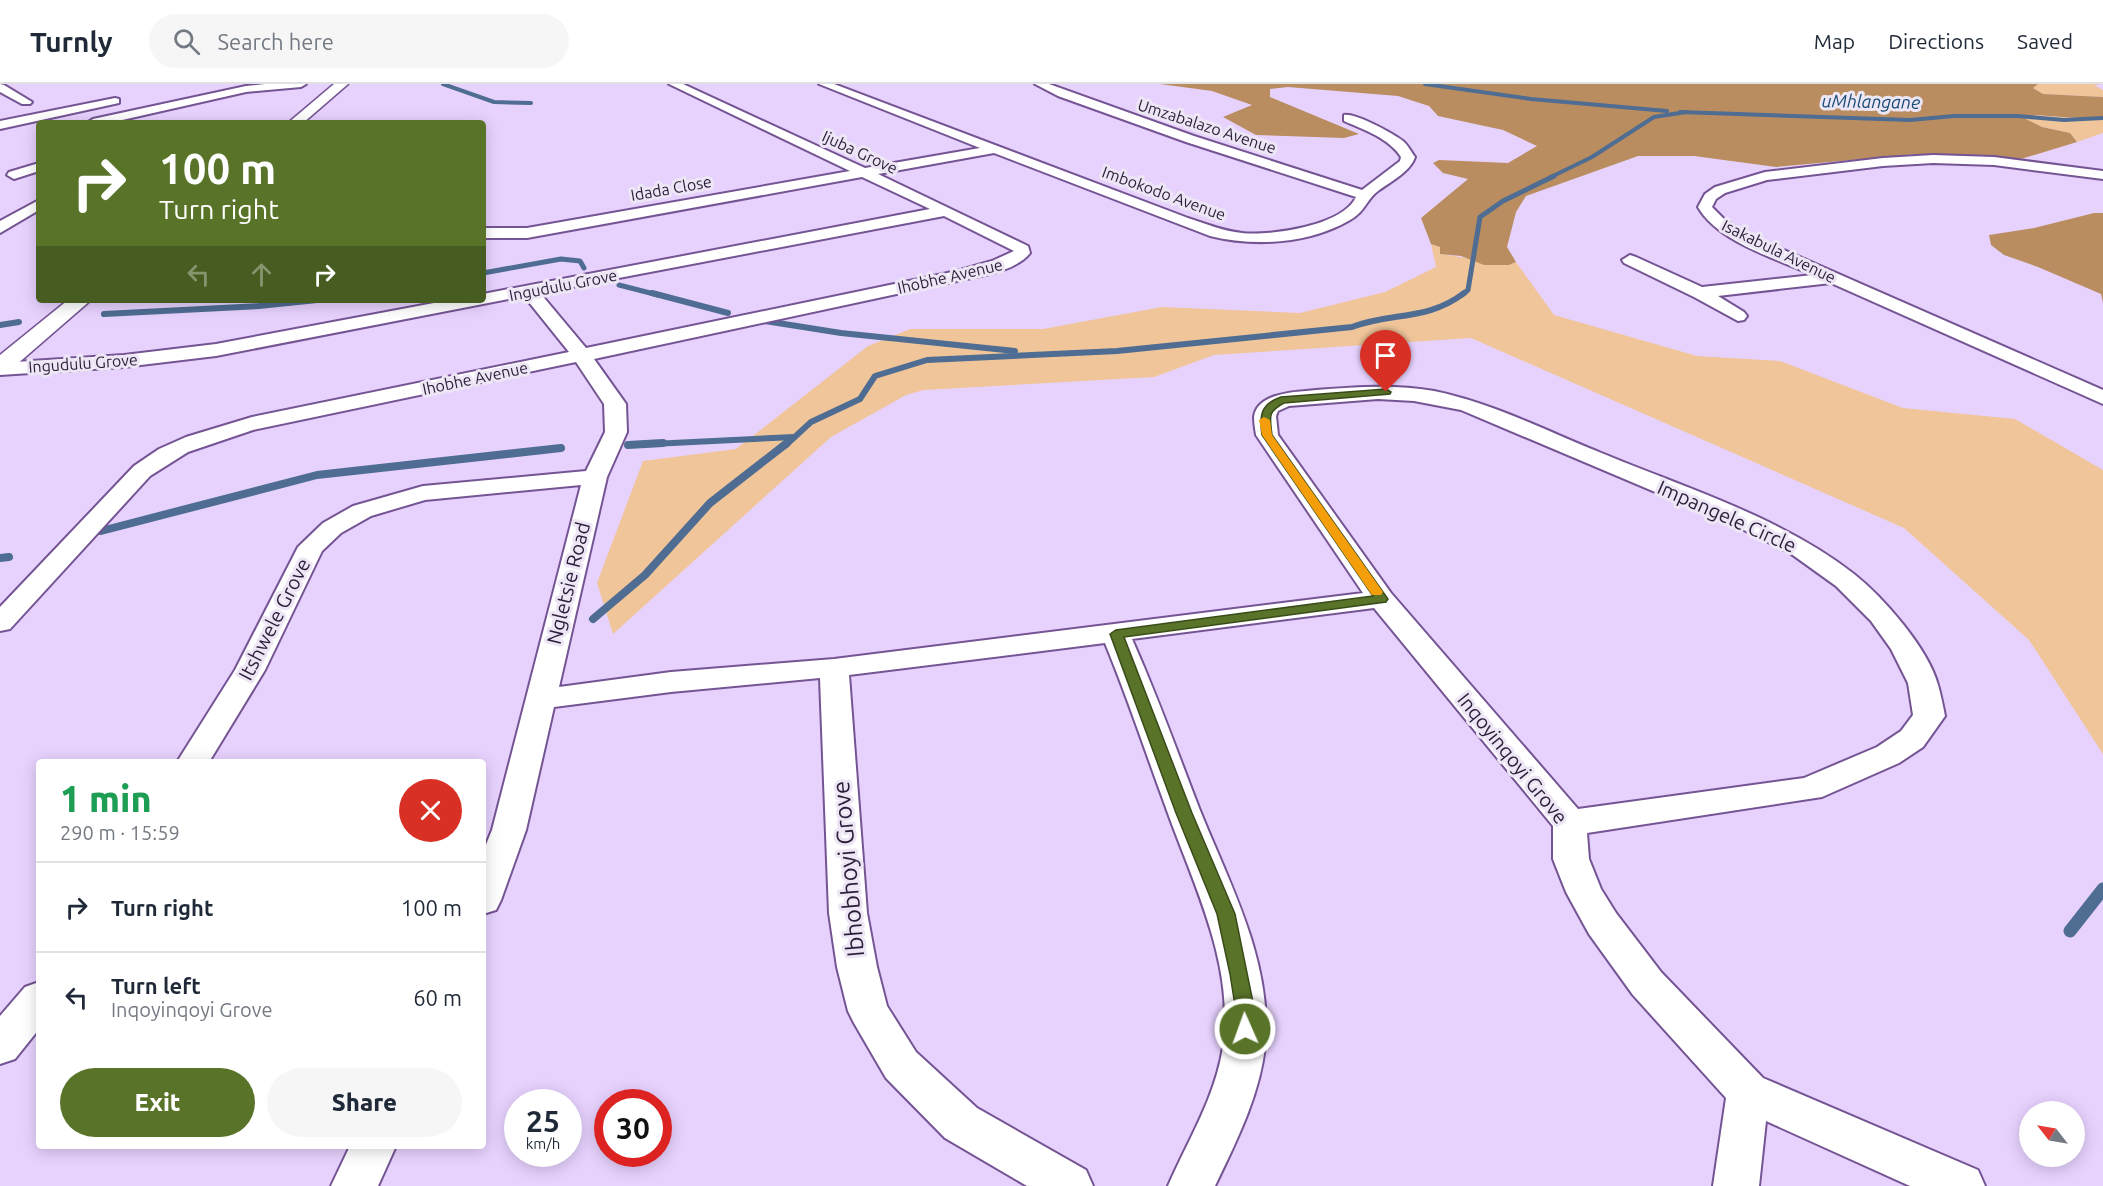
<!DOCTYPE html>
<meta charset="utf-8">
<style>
body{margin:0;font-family:Ubuntu,sans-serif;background:#f6f6f7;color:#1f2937;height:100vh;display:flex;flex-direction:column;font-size:22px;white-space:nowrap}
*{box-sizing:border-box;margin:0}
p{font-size:20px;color:#747a83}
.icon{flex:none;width:33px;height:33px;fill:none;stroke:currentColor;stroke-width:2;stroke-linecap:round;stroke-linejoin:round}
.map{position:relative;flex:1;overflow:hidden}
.panel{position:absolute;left:36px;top:675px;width:450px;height:390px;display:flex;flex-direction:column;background:#fff;border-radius:6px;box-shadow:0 3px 15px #0003}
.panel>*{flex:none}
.hud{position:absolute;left:36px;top:36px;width:450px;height:183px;border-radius:6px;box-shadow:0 3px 15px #0003;background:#597428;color:#fff;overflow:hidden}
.needle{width:39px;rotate:301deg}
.fabs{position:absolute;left:2019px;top:1017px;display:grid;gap:12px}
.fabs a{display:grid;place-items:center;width:66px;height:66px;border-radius:50%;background:#fff;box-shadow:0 3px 15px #0003;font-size:30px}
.speed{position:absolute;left:504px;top:1005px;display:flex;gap:12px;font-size:30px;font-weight:700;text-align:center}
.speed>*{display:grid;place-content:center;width:78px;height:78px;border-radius:50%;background:#fff;box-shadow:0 3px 15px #0003;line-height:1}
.speed small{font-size:15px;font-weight:400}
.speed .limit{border:9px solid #d22;background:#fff;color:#111}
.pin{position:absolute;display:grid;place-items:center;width:51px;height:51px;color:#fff;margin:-62px -26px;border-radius:50% 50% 50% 0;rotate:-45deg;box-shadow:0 0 6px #0007}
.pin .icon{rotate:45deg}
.me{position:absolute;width:66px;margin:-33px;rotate:358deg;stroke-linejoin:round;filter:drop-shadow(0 0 4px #0008)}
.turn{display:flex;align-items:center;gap:21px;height:126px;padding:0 24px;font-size:27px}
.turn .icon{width:78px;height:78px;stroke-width:2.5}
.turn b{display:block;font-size:42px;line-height:51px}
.lanes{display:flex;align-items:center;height:57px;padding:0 24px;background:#0003;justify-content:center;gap:30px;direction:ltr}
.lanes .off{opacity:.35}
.round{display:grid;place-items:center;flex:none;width:63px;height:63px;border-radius:32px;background:#f6f6f7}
.overview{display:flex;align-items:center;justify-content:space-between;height:102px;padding:0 24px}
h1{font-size:36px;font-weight:800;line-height:45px;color:#1e9e55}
.action{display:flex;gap:12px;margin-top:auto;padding:12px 24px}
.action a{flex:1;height:69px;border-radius:36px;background:#597428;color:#fff;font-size:24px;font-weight:800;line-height:69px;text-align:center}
.action a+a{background:#f6f6f7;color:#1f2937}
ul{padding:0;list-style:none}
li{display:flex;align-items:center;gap:18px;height:90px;padding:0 24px;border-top:2px solid #e0e1e3}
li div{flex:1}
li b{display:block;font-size:22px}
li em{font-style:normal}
header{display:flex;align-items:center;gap:36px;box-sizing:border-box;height:84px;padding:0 30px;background:#fff;border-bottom:2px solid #e0e1e3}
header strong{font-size:28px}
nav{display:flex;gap:33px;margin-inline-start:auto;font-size:21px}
.search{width:420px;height:54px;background:#f6f6f7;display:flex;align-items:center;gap:15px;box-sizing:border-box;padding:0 21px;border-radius:33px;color:#747a83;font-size:22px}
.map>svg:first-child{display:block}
.green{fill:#f0c599}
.forest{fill:#b98d5f}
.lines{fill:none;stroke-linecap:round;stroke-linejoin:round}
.stream-far4{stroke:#4f6c92;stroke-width:4}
.stream-far3{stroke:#4f6c92;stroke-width:5}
.stream-far2{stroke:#4f6c92;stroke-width:6}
.stream-far1{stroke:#4f6c92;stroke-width:8}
.stream{stroke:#4f6c92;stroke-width:13}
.minor-casing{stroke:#755494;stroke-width:4}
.tertiary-casing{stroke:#755494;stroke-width:3}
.minor{fill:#fff;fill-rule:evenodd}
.tertiary{fill:#fff;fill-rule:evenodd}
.route{fill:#597428;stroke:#3a4b1a;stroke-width:1.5}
.slow{fill:#f59e0b}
.labels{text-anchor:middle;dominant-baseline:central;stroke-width:6;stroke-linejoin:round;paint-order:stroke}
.far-street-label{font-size:16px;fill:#2c1e3a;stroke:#ede6f5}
.far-water-label{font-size:18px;font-style:italic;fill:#184c77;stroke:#ede6f5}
.street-label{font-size:20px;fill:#2c1e3a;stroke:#ede6f5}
.near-street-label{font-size:24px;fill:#2c1e3a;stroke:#ede6f5}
</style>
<header>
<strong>Turnly</strong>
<div class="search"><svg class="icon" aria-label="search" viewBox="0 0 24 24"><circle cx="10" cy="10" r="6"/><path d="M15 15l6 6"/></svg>Search here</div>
<nav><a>Map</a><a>Directions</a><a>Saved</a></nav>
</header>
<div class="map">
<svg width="2103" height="1102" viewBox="0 0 2103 1102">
<rect width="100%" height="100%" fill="#e7d2fe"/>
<g class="green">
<path d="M2038,0H2103L2094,1L2103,6V13L2043,10L2033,4Z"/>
<path d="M2036,31L2103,36V49L2077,58L2070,49L2042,43L2023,34Z"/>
<path d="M1431,160L1440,163L1441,170L1509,181L1516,178L1554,231L1697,272L1780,277L1903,324L2015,335L2103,386V670L2029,556L1904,444L1471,254L1214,271L1154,293L924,306L906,311L831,353L613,550L597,499L643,377L736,365L868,262L910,245H1043L1162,223L1300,229L1385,208L1436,183Z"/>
</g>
<g class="forest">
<path d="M1160,0H2038L2033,4L2043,10L2103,13V36L2036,31L2024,34L2042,43L2070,49L2077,58L2021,75L1917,70L1776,83L1694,72H1638L1526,112L1516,128L1507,163L1516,178L1509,181H1484L1461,172L1440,170V163L1431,160L1421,134L1468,95L1443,89L1433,79L1439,76L1508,79L1537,62L1503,46L1438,32L1429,22L1398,12L1288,3L1270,5V13L1359,50L1344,54L1256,51L1223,33L1252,21L1212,7Z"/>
<path d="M2094,129H2103V219L2101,210L2038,183L2004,171L1991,161L1989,151L2034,144Z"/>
</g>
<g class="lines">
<g class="stream-far4">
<path d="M443,0L494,18L531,19"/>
<path d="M1425,0L1531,15L1667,27"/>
<path d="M1680,28L1910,36L1954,32H2018L2064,36L2103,34"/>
<path d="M1551,93L1592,73L1654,33L1686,28"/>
</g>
<g class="stream-far3">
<path d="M483,189L561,175L580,177L584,184"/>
<path d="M619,201L658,211"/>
<path d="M1462,211L1468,206L1480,133L1503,117L1554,92"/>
</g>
<g class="stream-far2">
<path d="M652,209L728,229"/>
<path d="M104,230L259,222L317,216"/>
<path d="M765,237L841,249L1015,267"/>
<path d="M0,241L19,238"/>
<path d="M632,361L794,353"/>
<path d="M786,361L811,338L860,315L875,292L927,276L1117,267L1352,243C1391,228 1428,237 1464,209"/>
</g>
<g class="stream-far1">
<path d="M628,361L663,359"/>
<path d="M101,447L317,391L561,364"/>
<path d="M0,474L9,473"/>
<path d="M593,535L645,491L710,419L787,359"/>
</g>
<path class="stream" d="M2070,847L2103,805"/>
<g class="minor-casing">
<g id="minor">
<path d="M0,0L4,1L32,18L30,20H22L0,8Z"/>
<path d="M265,0H306L301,3L246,8L109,39H87L93,35L246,2Z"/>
<path d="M669,0H683L865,84L980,64L819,0H834L1188,134C1206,140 1223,147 1242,149C1270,152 1343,142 1356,113L1186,58L1058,12L1035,0H1049L1194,52L1362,106L1400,77L1401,73C1389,54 1364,46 1344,37V31C1356,29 1392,49 1403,57C1408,61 1411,68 1415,73C1410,88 1390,98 1378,107C1366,116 1365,128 1350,136C1309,160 1255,163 1210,152L994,69L878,90L1028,162L1030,169C1015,188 979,192 957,197L594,275L626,320L627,348L607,393L559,603L671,588L834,575L1363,509L1256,351C1255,345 1254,338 1254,333C1257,308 1297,308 1316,306C1355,303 1395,300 1434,307C1493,319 1549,348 1604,370C1688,405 1781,433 1854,490C1883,513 1928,564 1938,601C1941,611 1943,622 1945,632L1923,663L1899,679L1822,713L1587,749L1589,775L1601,805L1616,829L1661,888L1763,994L1978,1086L1985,1102H1910L1766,1037L1759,1102H1713L1726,1014L1633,911L1589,850L1566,808L1553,775V742L1374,524L1132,555C1157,611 1177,667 1199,724C1229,799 1273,878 1265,962C1260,1011 1236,1058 1215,1102H1168C1188,1056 1215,1014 1223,963C1235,879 1192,798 1165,721C1145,667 1127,612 1105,559L849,591L867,829L877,883L887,922L916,968L977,1024L1086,1086L1093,1102H1027L945,1054L886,994L854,939L848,927L837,883L829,829L820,594L671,608L554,623L526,746L501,816L496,826L483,830V768L492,746L581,401L425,416L371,432L341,449L322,467L265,586L209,678H177L235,586L298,463L323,439L353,422L423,402L586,387L605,348L604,320L576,278L253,346L188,368L150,392L10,545L0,547V523L134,382L159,365L186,353L252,333L569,268L524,212L216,272L124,283L0,291V279L124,271L216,260L450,216H483V210L930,125L862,93L527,154H483V144H527L850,87ZM944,132L1014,167L992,177L957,187L586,264L540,209ZM1378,315L1414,317L1461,326L1738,443L1790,469L1836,502L1871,537L1891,565L1908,599L1913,631L1901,647L1877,663L1804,694L1578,725L1391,509L1278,351L1276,332L1278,327L1289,322Z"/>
<path d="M115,14L119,15V19L0,45V37Z"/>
<path d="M1933,71L1994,73L2103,87V95L1994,81L1933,79L1883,82L1767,96L1725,109L1716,115L1712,123L1725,136L1745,149L2103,306V320L1831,199L1718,212L1744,228L1747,232L1744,236L1738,237L1694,213L1624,179L1622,176L1630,171L1636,173L1702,203L1813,191C1777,175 1718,158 1698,123L1705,110L1715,103L1765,88L1883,74Z"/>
<path d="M39,79V87L14,95L7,91L9,88Z"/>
<path d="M39,116V126L0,149V137Z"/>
<path d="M39,898V945L15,975L0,980V932L25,903Z"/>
<path d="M350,1062H396L378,1102H331Z"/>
</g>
</g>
<g class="tertiary-casing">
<g id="tertiary">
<path d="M334,0H348L303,39H288Z"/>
<path d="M68,216H91L8,288L0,290V271Z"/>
</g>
</g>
<use href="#minor" class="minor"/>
<use href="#tertiary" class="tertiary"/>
</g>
<path class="route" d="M1386,305L1391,308L1390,310L1284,319C1267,328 1270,333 1272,351L1388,515L1386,518L1124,553L1192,729L1235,830L1255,928V945L1252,951L1245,954L1238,951L1235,945L1236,928L1230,890L1217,830L1176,729L1110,550L1116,546L1373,512L1262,351C1259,331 1261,320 1281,313Z"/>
<path class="slow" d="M1264,333L1270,336L1272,351L1383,508L1381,511H1372L1262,351L1259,336Z"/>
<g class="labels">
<g class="far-street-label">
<text transform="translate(1207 42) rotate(18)">Umzabalazo Avenue</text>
<text transform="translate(860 68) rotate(25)">Ijuba Grove</text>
<text transform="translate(671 104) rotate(-10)">Idada Close</text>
<text transform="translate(1164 109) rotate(20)">Imbokodo Avenue</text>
<text transform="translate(1779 167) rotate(26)">Isakabula Avenue</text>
<text transform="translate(950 192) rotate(-13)">Ihobhe Avenue</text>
<text transform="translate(563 201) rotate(-11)">Ingudulu Grove</text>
<text transform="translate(83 279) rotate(-4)">Ingudulu Grove</text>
<text transform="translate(475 294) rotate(-12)">Ihobhe Avenue</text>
</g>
<g class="far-water-label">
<text transform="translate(1871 17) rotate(1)">uMhlangane</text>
</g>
<g class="street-label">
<text transform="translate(1727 432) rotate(24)">Impangele Circle</text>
<text transform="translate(568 499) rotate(-76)">Ngletsie Road</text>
<text transform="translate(274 535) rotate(-63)">Itshwele Grove</text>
<text transform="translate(1513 674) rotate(51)">Inqoyinqoyi Grove</text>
</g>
<g class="near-street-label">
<text transform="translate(848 785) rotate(-95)">Ibhobhoyi Grove</text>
</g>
</g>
</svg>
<div class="fabs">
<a><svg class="needle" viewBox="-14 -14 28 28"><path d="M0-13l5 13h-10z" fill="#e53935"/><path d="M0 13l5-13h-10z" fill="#747a83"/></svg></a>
</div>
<div class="speed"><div>25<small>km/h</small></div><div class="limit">30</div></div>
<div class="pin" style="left:1386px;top:308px;background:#d93025"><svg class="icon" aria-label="arrive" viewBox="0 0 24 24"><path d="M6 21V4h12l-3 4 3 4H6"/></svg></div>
<svg class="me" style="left:1245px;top:945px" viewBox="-20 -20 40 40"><circle r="17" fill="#597428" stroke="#fff" stroke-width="3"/><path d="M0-11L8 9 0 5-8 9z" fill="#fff"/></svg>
<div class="hud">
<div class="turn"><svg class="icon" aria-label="right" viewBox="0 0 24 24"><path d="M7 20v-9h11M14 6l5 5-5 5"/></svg><div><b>100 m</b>Turn right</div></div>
<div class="lanes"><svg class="icon off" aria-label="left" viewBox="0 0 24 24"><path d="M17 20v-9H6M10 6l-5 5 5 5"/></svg><svg class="icon off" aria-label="ahead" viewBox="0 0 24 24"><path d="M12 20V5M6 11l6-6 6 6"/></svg><svg class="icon" aria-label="right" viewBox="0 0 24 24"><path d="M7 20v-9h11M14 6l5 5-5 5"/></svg></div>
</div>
<section class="panel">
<div class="overview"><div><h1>1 min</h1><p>290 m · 15:59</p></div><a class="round" style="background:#d93025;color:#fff"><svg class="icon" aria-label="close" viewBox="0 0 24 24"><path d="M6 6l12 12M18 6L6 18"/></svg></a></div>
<ul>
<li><svg class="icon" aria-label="right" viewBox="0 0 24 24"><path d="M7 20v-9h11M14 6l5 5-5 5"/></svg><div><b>Turn right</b></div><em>100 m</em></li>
<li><svg class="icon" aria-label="left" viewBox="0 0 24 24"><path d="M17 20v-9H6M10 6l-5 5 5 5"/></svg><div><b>Turn left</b><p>Inqoyinqoyi Grove</p></div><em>60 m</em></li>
</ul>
<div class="action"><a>Exit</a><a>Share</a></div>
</section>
</div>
